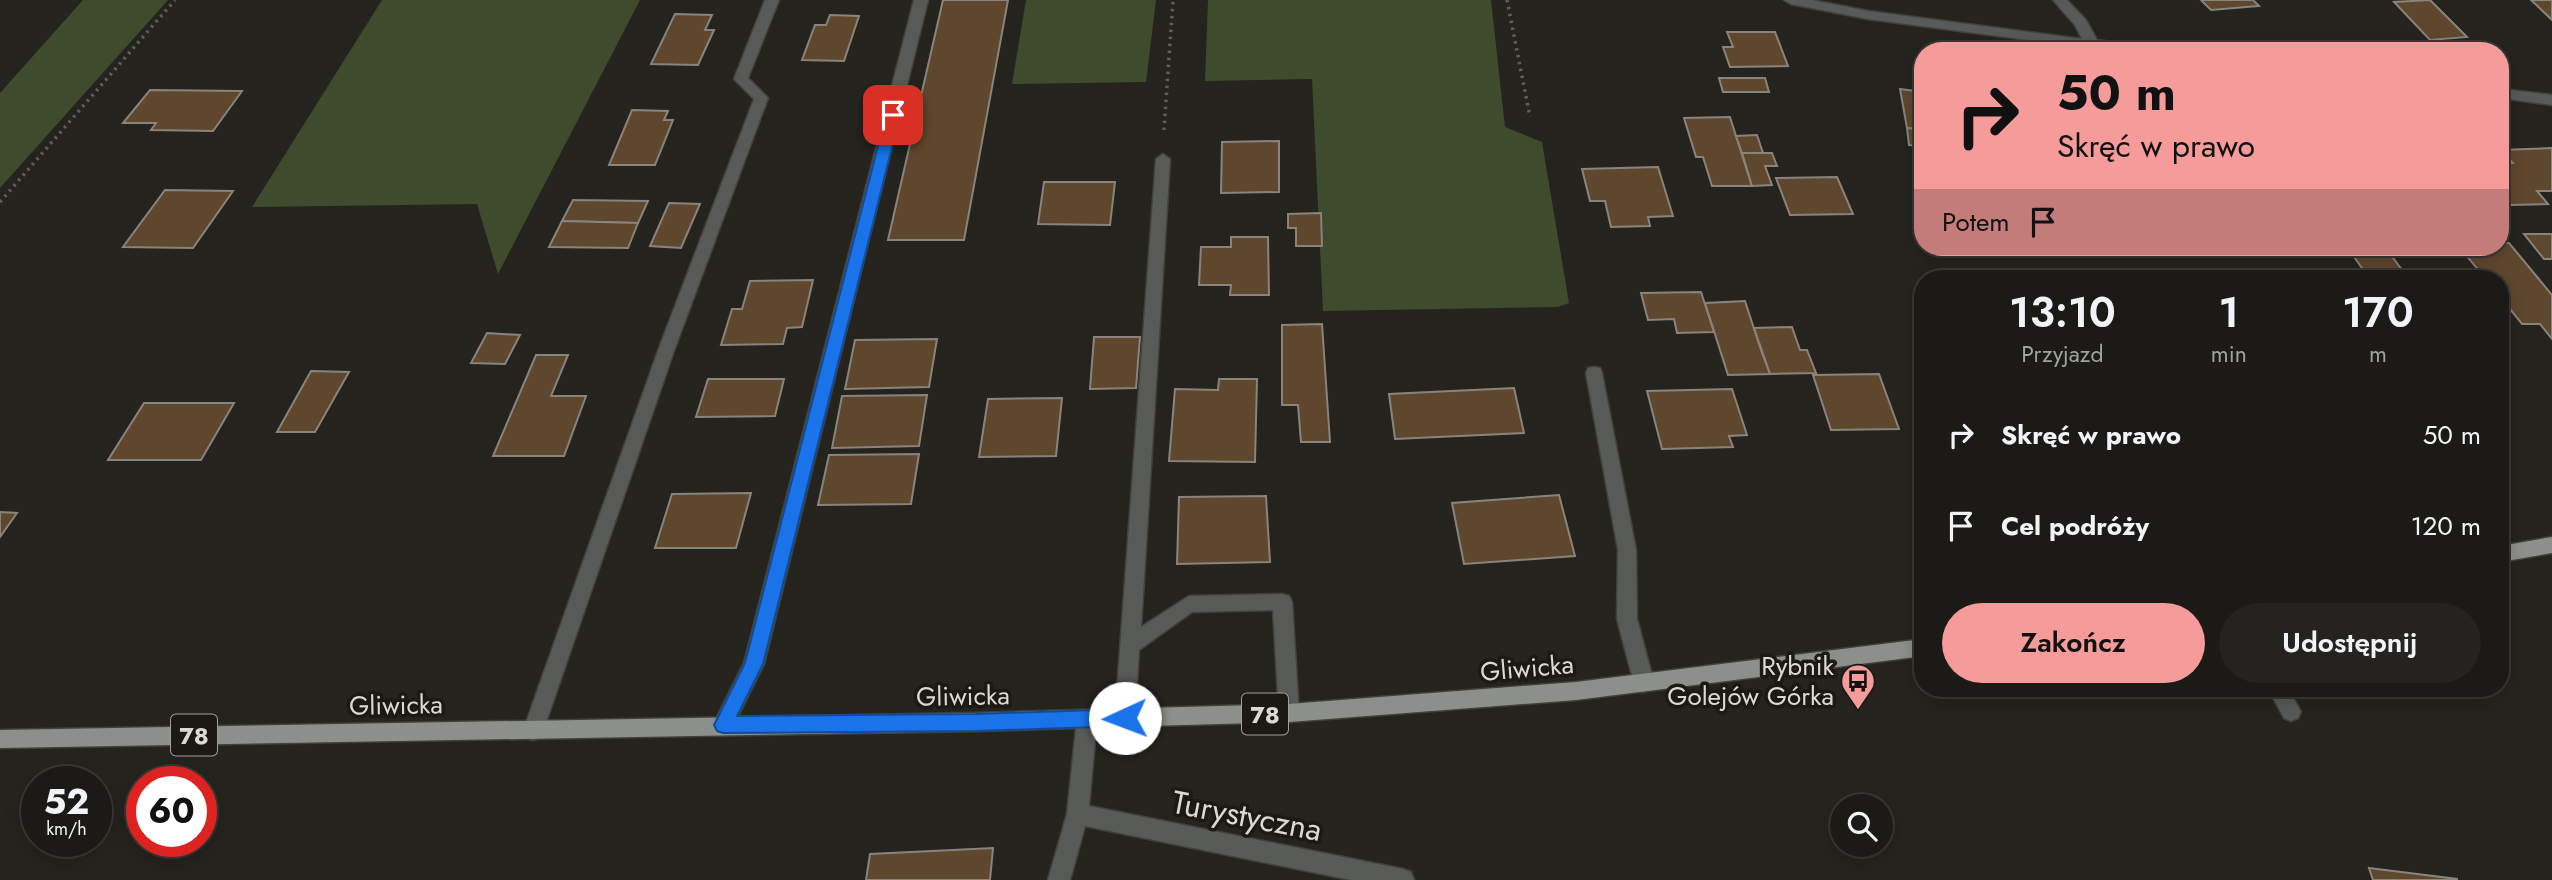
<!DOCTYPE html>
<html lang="pl">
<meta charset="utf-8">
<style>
body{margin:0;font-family:Jost,sans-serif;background:#25231f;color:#f1f3f6;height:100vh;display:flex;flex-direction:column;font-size:26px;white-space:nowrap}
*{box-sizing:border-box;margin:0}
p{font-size:23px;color:#a0a1a1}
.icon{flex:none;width:38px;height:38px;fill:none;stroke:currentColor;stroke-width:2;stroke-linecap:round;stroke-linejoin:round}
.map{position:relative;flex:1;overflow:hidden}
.sheet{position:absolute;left:1914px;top:270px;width:595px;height:427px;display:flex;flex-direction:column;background:#1c1a16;border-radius:28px;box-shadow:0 4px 18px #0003,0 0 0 2px #3a3835}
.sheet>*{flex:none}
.hud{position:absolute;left:1914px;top:42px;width:595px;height:214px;border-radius:28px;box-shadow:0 4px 18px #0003,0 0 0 2px #3a3835;background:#f59b9a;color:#111;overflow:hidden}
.tools{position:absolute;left:1830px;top:794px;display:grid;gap:14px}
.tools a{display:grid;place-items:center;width:63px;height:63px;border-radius:50%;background:#1c1a16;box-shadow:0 4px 18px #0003,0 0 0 2px #3a3835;font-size:35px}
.speed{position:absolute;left:21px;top:766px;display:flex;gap:14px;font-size:35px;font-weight:700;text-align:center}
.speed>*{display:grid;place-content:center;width:91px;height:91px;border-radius:50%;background:#1c1a16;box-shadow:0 4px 18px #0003,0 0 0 2px #3a3835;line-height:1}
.speed small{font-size:18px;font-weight:400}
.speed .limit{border:10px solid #d22;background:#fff;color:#111}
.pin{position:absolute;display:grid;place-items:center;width:60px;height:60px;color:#fff;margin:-30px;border-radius:14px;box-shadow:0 4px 10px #0006}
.me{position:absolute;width:77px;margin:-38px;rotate:268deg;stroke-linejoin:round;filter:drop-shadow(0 0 5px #0008)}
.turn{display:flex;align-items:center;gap:24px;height:147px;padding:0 28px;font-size:32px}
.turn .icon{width:91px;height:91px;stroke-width:2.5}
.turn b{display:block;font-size:49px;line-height:60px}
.then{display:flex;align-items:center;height:66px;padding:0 28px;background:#0003;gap:14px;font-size:26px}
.eta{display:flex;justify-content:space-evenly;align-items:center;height:119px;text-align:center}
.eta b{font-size:42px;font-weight:600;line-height:49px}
.primary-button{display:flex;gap:14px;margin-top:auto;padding:14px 28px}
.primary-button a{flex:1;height:80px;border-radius:42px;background:#f59b9a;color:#111;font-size:28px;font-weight:600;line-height:80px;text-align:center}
.primary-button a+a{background:#25231f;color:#f1f3f6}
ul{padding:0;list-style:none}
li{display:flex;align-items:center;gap:21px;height:91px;padding:0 28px}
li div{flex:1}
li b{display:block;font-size:26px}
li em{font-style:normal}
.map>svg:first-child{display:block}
.green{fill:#3f4b2d}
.building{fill:#5f472d;stroke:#89837e;stroke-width:2}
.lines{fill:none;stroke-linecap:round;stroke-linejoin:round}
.minor-casing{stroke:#42403a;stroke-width:3}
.major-casing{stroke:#42403a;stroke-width:3}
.path{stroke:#605e59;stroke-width:3.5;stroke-dasharray:2.5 4.5;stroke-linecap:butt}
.minor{fill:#585a57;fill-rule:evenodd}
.major{fill:#8d908a;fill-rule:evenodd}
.route{fill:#1a73e8;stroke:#114b97;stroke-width:2}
.labels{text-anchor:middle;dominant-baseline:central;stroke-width:7;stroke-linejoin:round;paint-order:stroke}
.shield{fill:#1c1914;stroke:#a29f9b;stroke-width:2}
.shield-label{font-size:24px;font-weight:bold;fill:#dbd9d5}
.poi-label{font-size:26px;fill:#dbd9d5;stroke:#1c1914;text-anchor:end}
.street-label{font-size:26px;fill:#dbd9d5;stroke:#1c1914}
.near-street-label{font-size:32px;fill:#dbd9d5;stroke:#1c1914}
</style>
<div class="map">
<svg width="2552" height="880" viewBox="0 0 2552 880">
<rect width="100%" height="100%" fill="#25231d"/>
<g class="green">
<path d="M83,0H168L0,188V93Z"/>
<path d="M382,0H640L498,274L477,204L252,207Z"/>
<path d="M1026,0H1156L1146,82L1012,84Z"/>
<path d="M1208,0H1491L1505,127L1542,142L1569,303L1558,307L1323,311L1312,79L1205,81Z"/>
</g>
<g class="building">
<path d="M943,0H1008L964,240H888Z"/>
<path d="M2201,0H2253L2259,6L2211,10Z"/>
<path d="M2430,0L2467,37L2430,40L2394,2Z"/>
<path d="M2531,0H2552V20Z"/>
<path d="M675,14L712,15L705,30H714L698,65L651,64Z"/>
<path d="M830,15L859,16L844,61L802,60L815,25H826Z"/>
<path d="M1727,32H1775L1788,66L1730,67L1723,47H1733Z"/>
<path d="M1719,78H1765L1769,92H1723Z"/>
<path d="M1900,89L1923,92V130L1907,128Z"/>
<path d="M150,90L242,91L213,131L151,130L156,123H123Z"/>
<path d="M632,110L668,111L664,120H673L655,165H609Z"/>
<path d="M1730,117L1736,136L1752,186H1712L1703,157H1696L1684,118Z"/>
<path d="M1907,128L1923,130V146L1909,145Z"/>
<path d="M1757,135L1763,153H1742L1736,136Z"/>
<path d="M1279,141V192L1221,193L1222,142Z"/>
<path d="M2552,148V191H2537L2548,204L2511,205L2501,193V169H2504L2501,164L2513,163L2501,150Z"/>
<path d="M1742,153H1772L1777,166H1765L1772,185L1752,186Z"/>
<path d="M1658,167L1673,216L1648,217L1650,226L1611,227L1605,201H1590L1582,169Z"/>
<path d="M1837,177L1853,214L1790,215L1776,178Z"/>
<path d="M1044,182H1115L1110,225L1038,224Z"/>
<path d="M165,190L233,191L193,248L123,247Z"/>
<path d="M573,200L648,201L638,223L562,221Z"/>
<path d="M669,203L700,204L681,248L650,246Z"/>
<path d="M1321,213L1322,246H1296V228H1288V214Z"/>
<path d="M562,221L638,223L628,248L549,247Z"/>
<path d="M2524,234H2552V259H2544Z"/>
<path d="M1231,237H1268L1269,295H1230L1231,285H1199L1201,247H1231Z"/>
<path d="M2501,243H2509L2552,295V339L2540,324H2522L2501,298V278H2485L2465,254H2477L2472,247H2501Z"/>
<path d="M2347,247H2385L2408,278H2369Z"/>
<path d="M813,280L802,327L787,328L783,344L721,345L732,309H742L750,281Z"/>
<path d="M1701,292L1714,332L1677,333L1674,319L1648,320L1641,293Z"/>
<path d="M1745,301L1761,350L1770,374L1728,375L1705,303Z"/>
<path d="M1322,324L1330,442H1301L1298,405H1282V325Z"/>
<path d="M1792,327L1800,350H1807L1816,373L1770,374L1754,328Z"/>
<path d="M487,333L520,335L505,364L471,363Z"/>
<path d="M1094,337H1140L1136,388L1090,389Z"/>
<path d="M937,339L929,387L845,389L855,340Z"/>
<path d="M536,355H568L551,396H586L564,456H493Z"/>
<path d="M311,371L349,372L315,432H277Z"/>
<path d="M1879,374L1899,429L1831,430L1813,375Z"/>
<path d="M708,379H784L775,416L696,417Z"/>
<path d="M1219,379H1257L1255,462L1169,461L1175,389L1218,390Z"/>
<path d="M1514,388L1524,433L1395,439L1389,394Z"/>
<path d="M1732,389L1747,435L1729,436L1733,447L1662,449L1647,391Z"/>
<path d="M927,395L919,446L832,448L842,396Z"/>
<path d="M1062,398L1056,456L979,457L988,399Z"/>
<path d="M144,403H234L201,460H108Z"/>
<path d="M919,454L911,504L818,505L829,455Z"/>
<path d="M751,493L736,548H655L672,494Z"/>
<path d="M1559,495L1575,556L1464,564L1452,503Z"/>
<path d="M1266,496L1270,562L1177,564L1179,497Z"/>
<path d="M0,512L17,513L0,537Z"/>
<path d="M993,848L990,880H866L870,854Z"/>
<path d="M2369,868L2457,879V880H2373Z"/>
</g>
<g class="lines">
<g class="minor-casing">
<g id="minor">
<path d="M765,0H779L748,78L768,98L675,348L543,731L540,738L533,740L526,738L523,731L659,348L754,99L734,79Z"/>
<path d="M914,0H928L764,664L730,732L723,734L716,732L713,725L744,663Z"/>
<path d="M1784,0H1812L1868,11L2082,39L2075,25L2053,0H2067L2086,20L2097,40L2146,47L2153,51H2111L1868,19L1791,4Z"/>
<path d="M2501,89L2552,95V105L2501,98Z"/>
<path d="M1163,154L1170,159L1141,627L1189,596L1282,594L1289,596L1292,602L1299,713L1296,719L1289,722L1282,719L1279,713L1273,610L1192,612L1139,650L1135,717L1132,723L1125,726L1118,723L1115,717L1156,159Z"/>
<path d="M1594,367L1600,368L1602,373L1636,550L1637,619L1654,683L1651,689L1644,692L1637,689L1634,683L1617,619L1618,550L1586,373L1588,368Z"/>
<path d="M2268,688H2288L2301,712L2298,718L2291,721L2284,718Z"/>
<path d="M1087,710L1094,713L1097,719L1089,806L1403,869L1411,872L1414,880H1351L1085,826L1070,880H1048L1067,814L1077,719L1080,713Z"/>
</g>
</g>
<g class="major-casing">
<g id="major">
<path d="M2552,537V553L2501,562V546Z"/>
<path d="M1923,639V656L1576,700L1289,722L976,731L0,748V730L976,713L1289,704L1576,682Z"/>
</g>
</g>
<g class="path">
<path d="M1507,0L1530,117"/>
<path d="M1164,130L1173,0"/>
<path d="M0,202L175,0"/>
</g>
<use href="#minor" class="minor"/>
<use href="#major" class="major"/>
</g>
<path class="route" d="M893,111L900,115L763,664L737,716L976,714L1125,709L1132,712L1135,718L1132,723L1125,726L976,731L723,733L717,731L714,725L745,663L886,115Z"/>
<defs>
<g id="bus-pin" transform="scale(1.75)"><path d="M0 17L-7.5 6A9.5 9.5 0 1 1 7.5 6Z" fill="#f59b9a" stroke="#1c1914"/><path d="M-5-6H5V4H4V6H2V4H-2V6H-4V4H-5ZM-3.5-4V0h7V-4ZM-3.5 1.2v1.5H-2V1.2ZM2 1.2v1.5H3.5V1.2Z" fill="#111"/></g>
</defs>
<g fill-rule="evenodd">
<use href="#bus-pin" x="1858" y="681"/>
</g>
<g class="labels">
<g class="shield">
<rect x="1242" y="693.5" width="46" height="41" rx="5"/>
<rect x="171" y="714.5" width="46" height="41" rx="5"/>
</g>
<g class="shield-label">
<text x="1265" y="714">78</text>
<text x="194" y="735">78</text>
</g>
<g class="poi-label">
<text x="1834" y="666">Rybnik<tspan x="1834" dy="30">Golejów Górka</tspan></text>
</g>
<g class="street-label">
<text transform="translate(1527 668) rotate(-5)">Gliwicka</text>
<text transform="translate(963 696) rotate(-1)">Gliwicka</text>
<text transform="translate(396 705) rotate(-1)">Gliwicka</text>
</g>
<g class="near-street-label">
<text transform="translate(1247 816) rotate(11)">Turystyczna</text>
</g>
</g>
</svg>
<div class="tools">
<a><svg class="icon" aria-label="search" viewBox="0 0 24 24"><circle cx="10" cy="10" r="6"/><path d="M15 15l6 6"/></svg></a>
</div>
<div class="speed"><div>52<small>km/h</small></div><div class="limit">60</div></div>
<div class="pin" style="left:893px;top:115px;background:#d93025"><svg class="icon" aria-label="arrive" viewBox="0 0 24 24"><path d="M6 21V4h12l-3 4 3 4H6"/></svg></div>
<svg class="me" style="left:1125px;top:718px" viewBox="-20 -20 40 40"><circle r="19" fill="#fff"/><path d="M0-13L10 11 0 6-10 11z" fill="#1a73e8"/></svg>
<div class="hud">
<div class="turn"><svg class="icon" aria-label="right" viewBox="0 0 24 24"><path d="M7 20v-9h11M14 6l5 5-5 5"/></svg><div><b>50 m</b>Skręć w prawo</div></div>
<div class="then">Potem<svg class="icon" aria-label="arrive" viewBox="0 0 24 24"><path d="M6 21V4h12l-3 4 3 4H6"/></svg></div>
</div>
<section class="sheet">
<div class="eta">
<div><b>13:10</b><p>Przyjazd</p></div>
<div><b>1</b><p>min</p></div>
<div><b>170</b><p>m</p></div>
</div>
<ul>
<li><svg class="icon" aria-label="right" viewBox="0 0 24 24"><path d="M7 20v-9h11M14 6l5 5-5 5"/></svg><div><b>Skręć w prawo</b></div><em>50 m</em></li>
<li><svg class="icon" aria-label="arrive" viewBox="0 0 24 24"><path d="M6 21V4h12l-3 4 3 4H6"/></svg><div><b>Cel podróży</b></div><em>120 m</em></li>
</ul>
<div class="primary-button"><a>Zakończ</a><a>Udostępnij</a></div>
</section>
</div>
